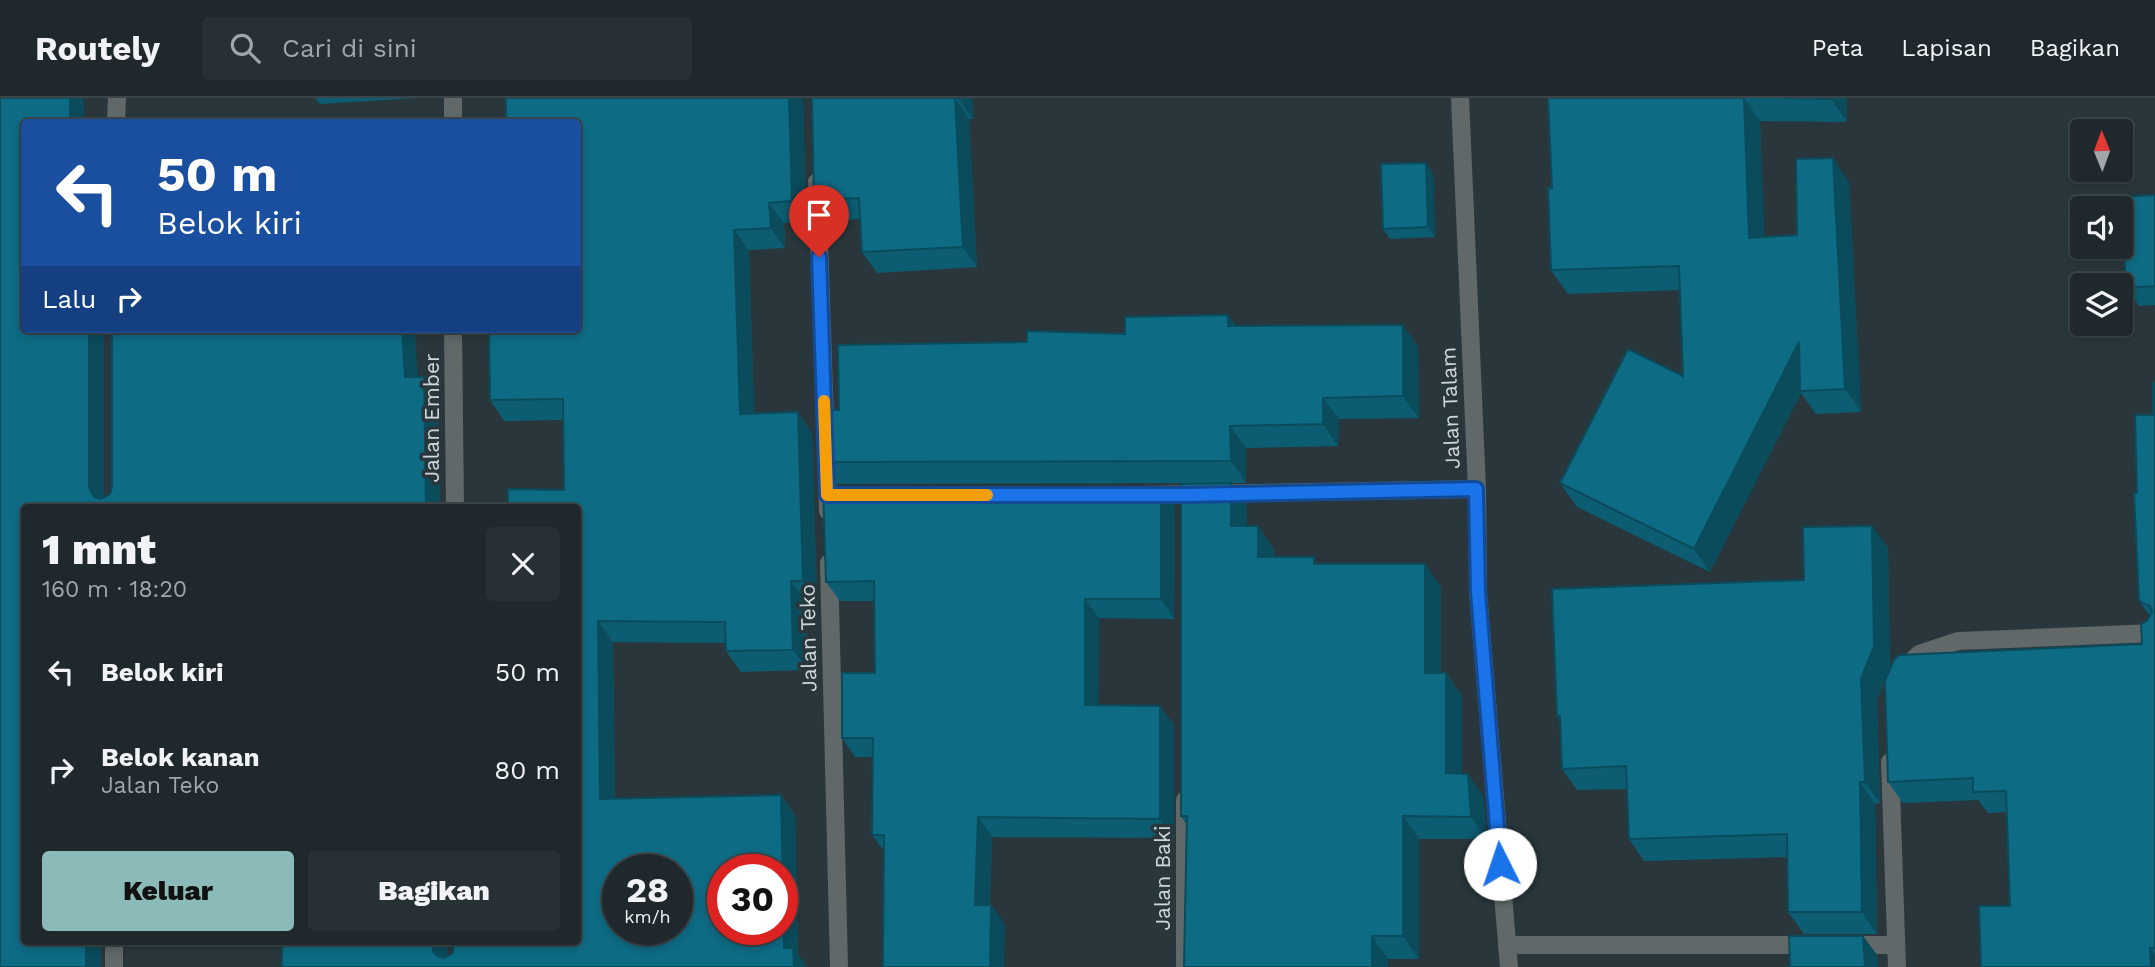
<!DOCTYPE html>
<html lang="id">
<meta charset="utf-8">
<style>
body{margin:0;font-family:"Work Sans",sans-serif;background:#273135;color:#f1f3f6;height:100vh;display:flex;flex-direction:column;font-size:26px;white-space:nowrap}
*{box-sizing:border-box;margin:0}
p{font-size:23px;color:#a1a6aa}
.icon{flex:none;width:38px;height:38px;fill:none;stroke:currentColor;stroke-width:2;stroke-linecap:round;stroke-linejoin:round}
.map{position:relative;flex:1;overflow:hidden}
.panel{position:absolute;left:21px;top:406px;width:560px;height:441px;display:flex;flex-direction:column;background:#1f292d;border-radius:7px;box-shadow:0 4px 10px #0003,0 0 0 2px #3c4549}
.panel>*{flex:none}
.banner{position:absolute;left:21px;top:21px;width:560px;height:214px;border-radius:7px;box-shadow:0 4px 10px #0003,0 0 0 2px #3c4549;background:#1a4fa0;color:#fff;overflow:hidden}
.needle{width:46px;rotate:359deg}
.tools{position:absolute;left:2070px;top:21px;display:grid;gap:14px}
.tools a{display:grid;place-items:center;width:63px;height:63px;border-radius:7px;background:#1f292d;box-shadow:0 4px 10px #0003,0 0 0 2px #3c4549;font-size:35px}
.speed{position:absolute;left:602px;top:756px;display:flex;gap:14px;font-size:35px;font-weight:700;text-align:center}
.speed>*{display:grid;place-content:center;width:91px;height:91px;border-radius:50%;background:#1f292d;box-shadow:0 4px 10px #0003,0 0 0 2px #3c4549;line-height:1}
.speed small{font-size:18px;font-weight:400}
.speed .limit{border:10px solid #d22;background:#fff;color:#111}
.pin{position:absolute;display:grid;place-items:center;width:60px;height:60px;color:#fff;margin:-72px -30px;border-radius:50% 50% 50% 0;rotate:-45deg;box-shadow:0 0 7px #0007}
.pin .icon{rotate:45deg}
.me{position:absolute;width:77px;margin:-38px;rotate:356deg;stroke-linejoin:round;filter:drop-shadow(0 0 5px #0008)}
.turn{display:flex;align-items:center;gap:24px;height:147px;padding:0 21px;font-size:32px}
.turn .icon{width:91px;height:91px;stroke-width:2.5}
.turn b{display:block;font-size:49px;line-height:60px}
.then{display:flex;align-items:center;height:66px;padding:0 21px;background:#0003;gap:14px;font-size:26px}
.round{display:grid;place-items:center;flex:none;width:74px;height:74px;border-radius:7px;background:#273135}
.summary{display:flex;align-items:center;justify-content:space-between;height:119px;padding:0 21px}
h1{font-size:42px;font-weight:800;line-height:52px}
.button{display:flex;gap:14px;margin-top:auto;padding:14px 21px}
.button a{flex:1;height:80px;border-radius:7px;background:#8bbbb9;color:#111;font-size:28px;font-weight:800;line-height:80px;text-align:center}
.button a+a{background:#273135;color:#f1f3f6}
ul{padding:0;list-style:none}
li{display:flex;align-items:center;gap:21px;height:98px;padding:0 21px}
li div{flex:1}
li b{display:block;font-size:26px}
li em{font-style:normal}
header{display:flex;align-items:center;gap:42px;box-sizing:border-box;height:98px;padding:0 35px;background:#1f292d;border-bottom:2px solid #3c4549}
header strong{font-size:33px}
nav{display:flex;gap:38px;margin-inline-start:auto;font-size:24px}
.search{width:490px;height:63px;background:#273135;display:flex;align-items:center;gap:18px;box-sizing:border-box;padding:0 24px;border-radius:7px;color:#a1a6aa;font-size:26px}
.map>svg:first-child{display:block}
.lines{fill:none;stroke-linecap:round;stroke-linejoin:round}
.street{stroke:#61686a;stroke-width:18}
.wall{fill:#0c5c72}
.shaded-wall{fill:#0a4b5c}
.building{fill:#0e6b84;stroke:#0a4b5c;stroke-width:2;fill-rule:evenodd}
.route-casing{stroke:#114b97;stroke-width:18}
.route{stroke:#1a73e8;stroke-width:12}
.slow{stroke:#f59e0b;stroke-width:12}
.labels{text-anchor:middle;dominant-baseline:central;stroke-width:7;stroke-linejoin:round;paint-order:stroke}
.street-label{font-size:21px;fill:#cfd7da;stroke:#29373c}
</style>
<header>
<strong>Routely</strong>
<div class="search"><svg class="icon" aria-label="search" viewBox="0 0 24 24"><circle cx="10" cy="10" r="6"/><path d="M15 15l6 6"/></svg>Cari di sini</div>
<nav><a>Peta</a><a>Lapisan</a><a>Bagikan</a></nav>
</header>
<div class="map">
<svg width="2155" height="869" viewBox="0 0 2155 869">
<rect width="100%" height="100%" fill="#29373c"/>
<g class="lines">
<g class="street">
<path d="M1460,0L1477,391L1478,494L1509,869"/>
<path d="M116,24L117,0"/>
<path d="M453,24V0"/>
<path d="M817,84L828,413"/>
<path d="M453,231L455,410"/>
<path d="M1142,397L1477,391"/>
<path d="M829,465L839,869"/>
<path d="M1902,573L1919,556L1958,543L2155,535"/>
<path d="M1890,664L1897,869"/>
<path d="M1507,847H1811"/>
<path d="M1846,847H1896"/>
<path d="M114,869V844"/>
<path d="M1185,869V702"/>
</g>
</g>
<g class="wall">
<path d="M0,0H83L84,24H24V231H104V399L418,279H424L438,300L440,410H24V844H103V849L0,869Z"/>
<path d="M315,0H416L320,6Z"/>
<path d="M506,0H803L806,124L784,125L785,150L749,152L754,316L812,335L817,503H806L808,572L741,574L726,553V545L613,544L615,701L781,697L795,718L798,857L807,869H282V846L125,848L122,844H447V858L453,855L564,392L563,322L504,323L490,302L578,231Z"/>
<path d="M812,0H972L973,21H969L977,169L877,175L862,154L860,121L829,123L814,102Z"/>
<path d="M1548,0H1847V24L1760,23L1764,139L1797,137L1849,84L1861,314L1816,316L1801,295L1710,474L1577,409L1560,385L1683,278L1680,192L1568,196L1551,172L1552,90Z"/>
<path d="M1433,75L1435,139L1390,141L1383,131Z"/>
<path d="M2155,97V207L2139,208L2126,190Z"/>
<path d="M1236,228L1418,248L1419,320L1339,321L1338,348L1246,350V385L836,386L821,364L839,312L1027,244Z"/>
<path d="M2155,285V869L2010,808L2006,714L1988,715L1978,702L1903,705L1888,684L2142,546L2147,523L2150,518L2139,503L2137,395L2153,317Z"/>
<path d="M1231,385L1247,408V428L1274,451V459L1441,489V575H1446L1462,598V675L1483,698L1487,741H1419V861H1388V869H1184L1186,726L1181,718Z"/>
<path d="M1161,390L1175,409L1174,521L1099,520L1098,607L1160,608L1174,627V740L992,739L990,807H991L1005,827L884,753L872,737L873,659H855L842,640L875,575L874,503H840L826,484Z"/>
<path d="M1872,428L1888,450L1890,570L1877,602L1880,705L1875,706L1877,836H1804L1788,814L1787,759L1644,763L1629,741L1627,691L1577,692L1562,671L1560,622L1557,618L1804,482Z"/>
</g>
<g class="shaded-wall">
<path d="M70,0H83L84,24H72L70,22Z"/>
<path d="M789,0H803L806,124L792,103Z"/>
<path d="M955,0L969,21L977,169L963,149Z"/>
<path d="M958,0H972L973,21Z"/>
<path d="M1744,0L1760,23L1765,163L1749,140Z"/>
<path d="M1831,0H1847V24L1831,1Z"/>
<path d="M1833,60L1849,84L1861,314L1845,291Z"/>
<path d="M1426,65L1433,75L1435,139L1428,129Z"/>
<path d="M769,105L784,125L785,150L771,130Z"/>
<path d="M734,132L749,152L755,337L740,316Z"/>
<path d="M1228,217L1244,239L1228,228Z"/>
<path d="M1403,227L1418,248L1419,320L1403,298Z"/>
<path d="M89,231H104V410L94,399L89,389Z"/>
<path d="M402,231H415L419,300L405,279Z"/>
<path d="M1799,244L1800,293L1801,295L1710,474L1694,451Z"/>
<path d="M424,279L438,300L440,410H426Z"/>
<path d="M1323,300L1339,321L1338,348L1323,326Z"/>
<path d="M798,314L812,335L817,503L803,483Z"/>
<path d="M1230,328L1246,350V385L1231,363Z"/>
<path d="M1231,385L1247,408V450L1231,428Z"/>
<path d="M1161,390L1175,409L1174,521L1161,501Z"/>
<path d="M1258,428L1274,451V482L1258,459Z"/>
<path d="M1872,428L1888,450L1890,570L1877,602L1880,705L1865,684L1861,581Z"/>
<path d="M1425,466L1441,489V597L1425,575Z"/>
<path d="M791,483L806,503L808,572L793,552Z"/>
<path d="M1085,501L1099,520L1098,627L1085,607Z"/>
<path d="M598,523L613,544L615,722L600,701Z"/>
<path d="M1446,575L1462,598V698L1446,675Z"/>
<path d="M1160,608L1174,627V740L1160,721Z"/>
<path d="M1468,676L1483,698L1487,741L1471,719Z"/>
<path d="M1860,684L1875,706L1877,836L1862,814Z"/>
<path d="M781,697L795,718L798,857L807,869H794L784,850Z"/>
<path d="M1403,718L1419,741V861L1403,838Z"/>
<path d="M978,719L992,739L989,827L975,807Z"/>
<path d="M991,807L1005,827L1004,869H990Z"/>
<path d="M1372,838L1388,861V869H1372Z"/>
<path d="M1863,838L1878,858V869H1865Z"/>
<path d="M86,844H97L101,849V869H86Z"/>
<path d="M433,844H447L448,869L433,853Z"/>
<path d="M2150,850L2155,857V869H2151Z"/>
</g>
<g class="building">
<path d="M0,0H70V22H54V24H24V231H89V389L94,399L101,401L110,396L112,389V231H402L405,279H424L426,410H24V844H86V869H0Z"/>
<path d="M506,0H789L792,103L769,105L771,130L734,132L740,316L798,314L803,483H791L793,552L726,553L725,524L598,523L600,701L781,697L784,850H793L794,869H282V844H433V853L437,858L444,860L453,855V844H578V410H508V391L564,392L563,301L490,302L489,231H578V24H506ZM618,772H677V831H618ZM723,772H782V831H723Z"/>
<path d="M812,0H958H955L963,149L862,154L859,100L814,102Z"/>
<path d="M1548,0H1744L1749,140L1797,137L1796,61L1833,60L1845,291L1800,293L1799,244L1694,451L1560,385L1628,251L1683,278L1679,168L1551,172L1548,90H1552Z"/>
<path d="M1783,0H1831V1Z"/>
<path d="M1426,65L1428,129L1383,131L1381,66Z"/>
<path d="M2155,97V188L2126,190L2121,99Z"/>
<path d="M1228,217V228L1403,227V298L1323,300V326L1230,328L1231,363L821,364L820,312H839L838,247L1027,244V233L1125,236V219Z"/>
<path d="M2153,285H2155V850H2150L2151,869H1981L1979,808H2010L2006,693L1973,694V680L1888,684L1885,583L1894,562L1899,557L2142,546L2141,526L2147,523L2152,514L2150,508L2139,503L2134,395H2137L2135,317H2153Z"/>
<path d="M1231,385V428H1258V459H1314V466H1425V575H1446V675L1468,676L1471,719L1403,718V838H1372V869H1184L1187,718H1181V386Z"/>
<path d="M823,389L1161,390V501H1085V607L1160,608V721L978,719L975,807H991L990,869H883L884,737H872L873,640H842V575H875L874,483L826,484Z"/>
<path d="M1872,428L1874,548L1861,581L1865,684H1860L1862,814H1788L1787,736L1629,741L1626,668L1562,671L1560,618H1557L1552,491L1804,482L1803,429Z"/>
<path d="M1789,838H1863L1865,869H1786H1790Z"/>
</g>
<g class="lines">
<g class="route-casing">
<path id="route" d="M819,159L827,397H1186L1476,391L1478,494L1500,766"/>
</g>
<use href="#route" class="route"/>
<path class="slow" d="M824,303L827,397H987"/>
</g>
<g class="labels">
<g class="street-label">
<text transform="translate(1450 310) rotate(-92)">Jalan Talam</text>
<text transform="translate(431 320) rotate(-90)">Jalan Ember</text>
<text transform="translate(808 540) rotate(-91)">Jalan Teko</text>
<text transform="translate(1162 780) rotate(-90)">Jalan Baki</text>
</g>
</g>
</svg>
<div class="tools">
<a><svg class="needle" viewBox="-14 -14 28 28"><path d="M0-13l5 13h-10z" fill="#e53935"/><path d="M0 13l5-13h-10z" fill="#a1a6aa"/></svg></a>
<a><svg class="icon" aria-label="sound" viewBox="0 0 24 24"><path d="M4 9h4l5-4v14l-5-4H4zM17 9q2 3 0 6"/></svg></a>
<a><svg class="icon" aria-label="layers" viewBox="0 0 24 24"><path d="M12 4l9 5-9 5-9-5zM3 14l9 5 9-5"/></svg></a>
</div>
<div class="speed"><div>28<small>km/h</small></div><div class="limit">30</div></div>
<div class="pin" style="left:819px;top:159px;background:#d93025"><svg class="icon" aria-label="arrive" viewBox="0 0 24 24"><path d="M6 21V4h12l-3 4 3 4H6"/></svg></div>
<svg class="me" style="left:1500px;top:766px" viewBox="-20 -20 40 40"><circle r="19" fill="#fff"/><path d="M0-13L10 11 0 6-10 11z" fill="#1a73e8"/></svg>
<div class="banner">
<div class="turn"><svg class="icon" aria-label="left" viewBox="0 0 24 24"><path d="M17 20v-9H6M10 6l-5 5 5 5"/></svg><div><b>50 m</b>Belok kiri</div></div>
<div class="then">Lalu<svg class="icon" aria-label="right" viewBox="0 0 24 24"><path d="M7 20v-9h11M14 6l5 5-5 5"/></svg></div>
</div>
<section class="panel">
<div class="summary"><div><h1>1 mnt</h1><p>160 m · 18:20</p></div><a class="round"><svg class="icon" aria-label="close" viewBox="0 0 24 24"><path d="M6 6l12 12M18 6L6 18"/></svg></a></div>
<ul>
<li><svg class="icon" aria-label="left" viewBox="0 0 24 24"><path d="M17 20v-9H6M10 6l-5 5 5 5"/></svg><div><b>Belok kiri</b></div><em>50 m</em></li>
<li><svg class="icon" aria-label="right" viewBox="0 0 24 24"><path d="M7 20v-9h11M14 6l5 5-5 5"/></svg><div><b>Belok kanan</b><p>Jalan Teko</p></div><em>80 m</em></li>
</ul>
<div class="button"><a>Keluar</a><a>Bagikan</a></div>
</section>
</div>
